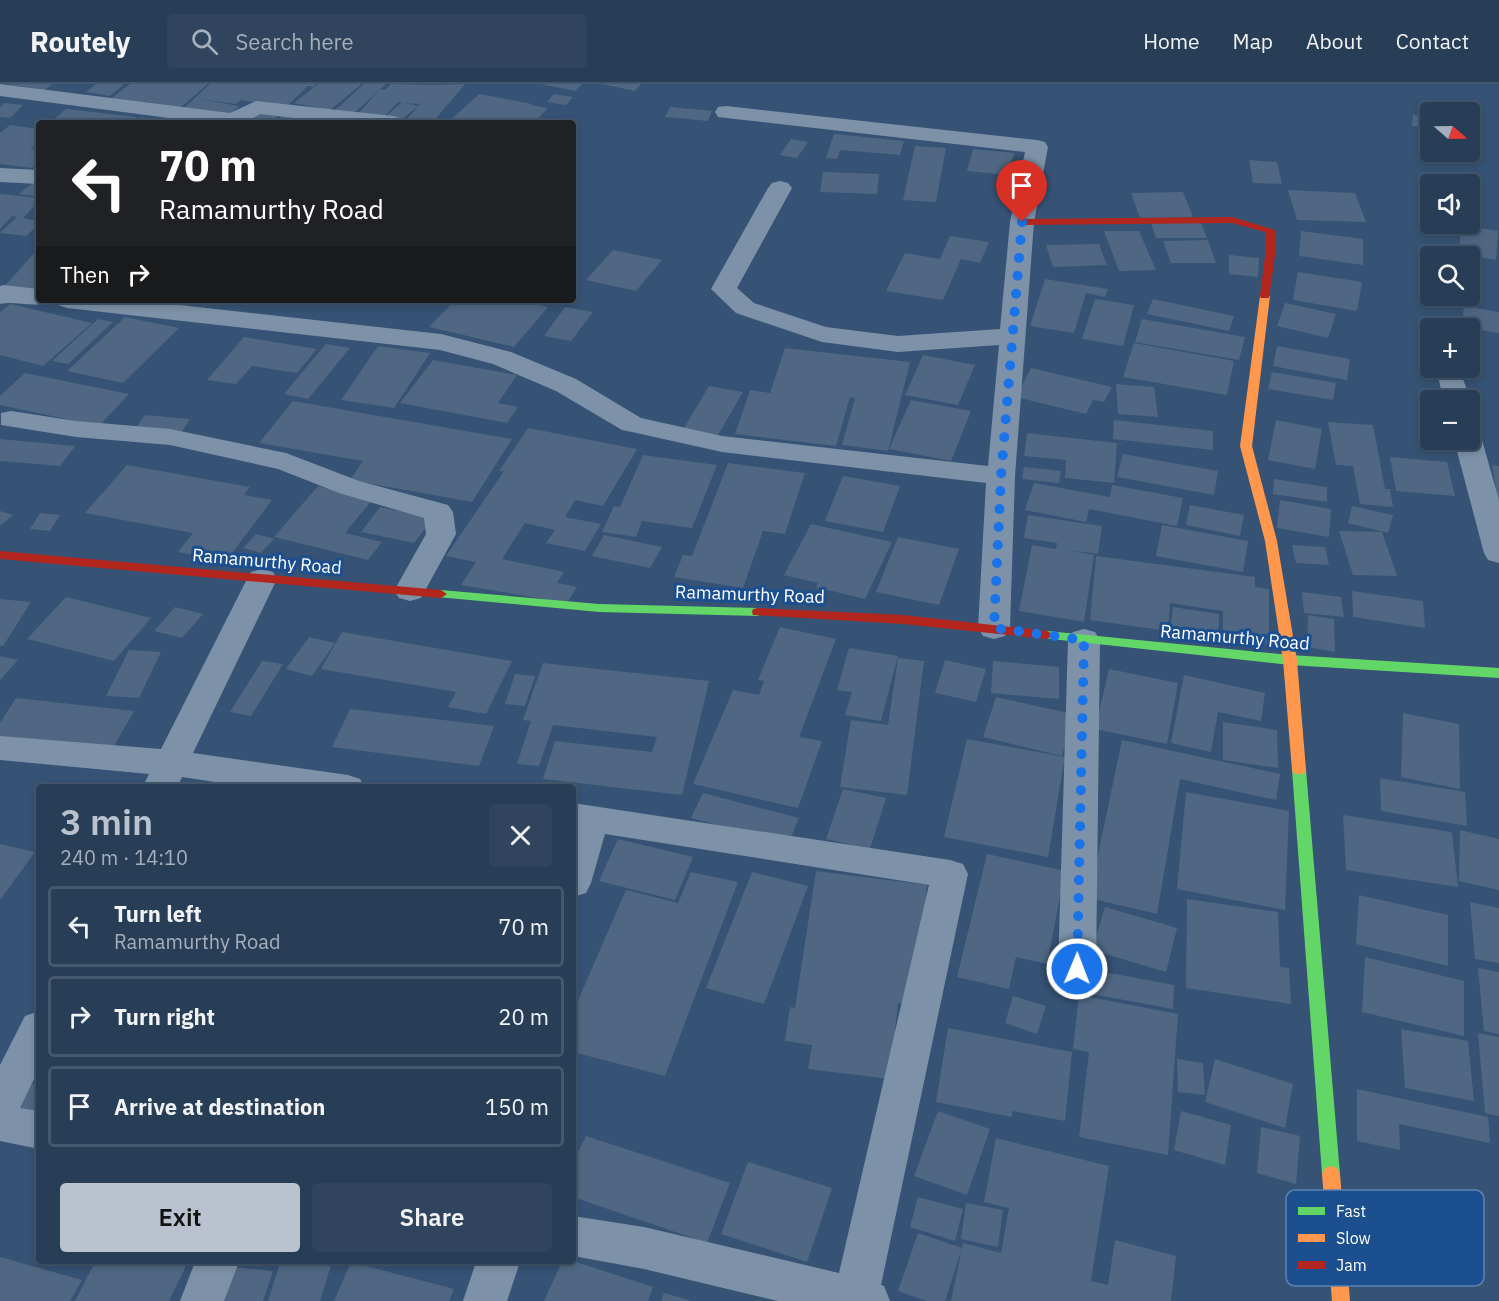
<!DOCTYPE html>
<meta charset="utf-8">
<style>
body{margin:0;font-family:"IBM Plex Sans",sans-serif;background:#30455d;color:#f1f3f6;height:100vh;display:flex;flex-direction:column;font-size:22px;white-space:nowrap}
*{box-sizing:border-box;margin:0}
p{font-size:20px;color:#a5aeba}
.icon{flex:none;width:33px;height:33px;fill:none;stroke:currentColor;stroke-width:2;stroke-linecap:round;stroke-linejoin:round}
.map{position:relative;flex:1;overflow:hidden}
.panel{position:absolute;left:36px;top:700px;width:540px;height:480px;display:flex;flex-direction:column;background:#283e57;border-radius:6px;box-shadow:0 3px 9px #0003,0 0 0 2px #44576d}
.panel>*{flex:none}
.banner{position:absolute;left:36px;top:36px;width:540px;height:183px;border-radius:6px;box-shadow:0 3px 9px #0003,0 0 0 2px #44576d;background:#202124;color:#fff;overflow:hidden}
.needle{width:39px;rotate:110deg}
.controls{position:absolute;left:1420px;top:18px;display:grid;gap:12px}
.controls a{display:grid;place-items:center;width:60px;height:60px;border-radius:6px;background:#283e57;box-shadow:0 3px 9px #0003,0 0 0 2px #44576d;font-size:30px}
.pin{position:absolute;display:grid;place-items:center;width:51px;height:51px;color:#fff;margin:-62px -26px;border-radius:50% 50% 50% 0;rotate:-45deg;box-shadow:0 0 6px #0007}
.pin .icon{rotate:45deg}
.me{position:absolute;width:66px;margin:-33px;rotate:1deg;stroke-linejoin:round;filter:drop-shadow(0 0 4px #0008)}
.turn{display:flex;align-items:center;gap:21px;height:126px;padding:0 24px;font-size:27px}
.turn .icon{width:78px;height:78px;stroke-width:2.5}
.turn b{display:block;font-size:42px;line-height:51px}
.then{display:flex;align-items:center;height:57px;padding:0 24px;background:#0003;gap:12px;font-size:22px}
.round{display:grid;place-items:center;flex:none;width:63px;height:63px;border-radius:6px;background:#30455d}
.overview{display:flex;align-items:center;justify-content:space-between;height:102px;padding:0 24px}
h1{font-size:36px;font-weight:600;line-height:45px;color:#b9c2ce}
.primary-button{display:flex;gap:12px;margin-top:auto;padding:12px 24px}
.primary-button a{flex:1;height:69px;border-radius:6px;background:#b9c2ce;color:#111;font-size:24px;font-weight:600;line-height:69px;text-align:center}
.primary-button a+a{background:#30455d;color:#f1f3f6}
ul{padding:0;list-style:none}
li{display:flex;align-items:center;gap:18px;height:81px;margin:0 12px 9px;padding:0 12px;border:3px solid #44576d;border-radius:6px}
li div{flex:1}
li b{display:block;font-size:22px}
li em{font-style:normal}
header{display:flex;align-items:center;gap:36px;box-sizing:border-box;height:84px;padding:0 30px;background:#283e57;border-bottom:2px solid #44576d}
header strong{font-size:28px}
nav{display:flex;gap:33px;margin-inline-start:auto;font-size:21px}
.search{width:420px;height:54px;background:#30455d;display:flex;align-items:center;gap:15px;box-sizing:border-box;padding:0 21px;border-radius:6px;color:#a5aeba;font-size:22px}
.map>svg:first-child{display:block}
.building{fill:#506783}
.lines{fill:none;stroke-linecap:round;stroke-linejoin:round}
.street{fill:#7d92a8;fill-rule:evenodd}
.fast{fill:#63d668;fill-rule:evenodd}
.slow{fill:#ff974d;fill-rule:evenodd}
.jam{fill:#b3261e;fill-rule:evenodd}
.route{stroke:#1a73e8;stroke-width:10;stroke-dasharray:0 18}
.labels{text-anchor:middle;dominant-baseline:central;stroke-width:6;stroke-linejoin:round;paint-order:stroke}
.street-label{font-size:18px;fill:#fff;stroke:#1b4f8f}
.key{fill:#1b4f8f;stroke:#5f84b1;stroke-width:1.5}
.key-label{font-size:16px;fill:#fff}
</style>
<header>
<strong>Routely</strong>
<div class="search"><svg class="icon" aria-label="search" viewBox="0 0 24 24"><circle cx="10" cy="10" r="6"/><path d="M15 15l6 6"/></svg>Search here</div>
<nav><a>Home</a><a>Map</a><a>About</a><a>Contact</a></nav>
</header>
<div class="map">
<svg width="1499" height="1217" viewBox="0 0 1499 1217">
<rect width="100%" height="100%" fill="#365274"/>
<g class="building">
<path d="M7,0H52L45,6Z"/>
<path d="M96,0H124L110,12L86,8Z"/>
<path d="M130,0H208L175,28L108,17Z"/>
<path d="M210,0H316L313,3L308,2L286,23L240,16L236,20L199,15L239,22L226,34L182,26Z"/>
<path d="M318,0H362L330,26L294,19Z"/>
<path d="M364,0H386L353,30L334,27Z"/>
<path d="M391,0L435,1L465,0L432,39L404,38L422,18L419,20L405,19L418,22L401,36L385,33L402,18H398L384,33L358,30L380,5L385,6Z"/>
<path d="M541,0H582L575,7Z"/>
<path d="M602,0H641L635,7Z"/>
<path d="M479,10L532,20L531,21L548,24L533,39H447Z"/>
<path d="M554,10L573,13L566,21L547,18Z"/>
<path d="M4,19L23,21L10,34L0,33V23Z"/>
<path d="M670,23L712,27L708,37L665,33Z"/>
<path d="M66,25L137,33L131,39H50Z"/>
<path d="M260,27L280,30L270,39H246Z"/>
<path d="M283,31L304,35L300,39H274Z"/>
<path d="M1413,31L1431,33V44L1412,42Z"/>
<path d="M141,33L167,38V39H134Z"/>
<path d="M10,41L39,45V58L31,65L39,67V78L32,84L0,80V49Z"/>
<path d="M834,50L904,57L900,71L840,66L837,75L826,74Z"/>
<path d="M791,55L808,58L797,74L780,71Z"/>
<path d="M915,62L946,64L936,118L903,116Z"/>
<path d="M973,65L1014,69L1008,91L967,87Z"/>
<path d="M1249,76L1277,78L1282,100L1253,99Z"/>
<path d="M823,88L879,90L877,110L820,108Z"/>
<path d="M39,94V113L19,110Z"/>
<path d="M1288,106L1355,109L1366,138L1297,136Z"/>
<path d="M1183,108L1193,133L1140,134L1131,109Z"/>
<path d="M0,110L39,114V117L23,134L39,137V140L26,152L0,149L17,133L12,132L0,145Z"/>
<path d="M1151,139H1201L1207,154H1156Z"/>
<path d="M1461,141L1498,147L1496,176L1459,170Z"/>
<path d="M1104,147H1139L1156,186L1119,187Z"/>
<path d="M1301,147L1363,155V181L1299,172Z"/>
<path d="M950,152L989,158L980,179L961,175L943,216L886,207L905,169L940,175Z"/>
<path d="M1208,156L1216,179H1171L1163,157Z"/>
<path d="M1099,160L1107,181L1053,183L1046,161Z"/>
<path d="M37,166L39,207L3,204Z"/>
<path d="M613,166L662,176L636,207L586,196Z"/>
<path d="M1229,171L1259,174L1258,193L1229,190Z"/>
<path d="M1298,188L1362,198L1357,227L1293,216Z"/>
<path d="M1045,195L1108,205L1105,213L1086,209L1074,249L1030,242Z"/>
<path d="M1095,215L1134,221L1123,262L1082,255Z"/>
<path d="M1153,215L1234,232L1229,247L1147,230Z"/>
<path d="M182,216H211L205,222Z"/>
<path d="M455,216H517L548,223L514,263L429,243Z"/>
<path d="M1285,219L1336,230L1328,254L1277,242Z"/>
<path d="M10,220L92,239L43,282L0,271V228Z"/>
<path d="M1464,222L1499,228V249L1462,243Z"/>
<path d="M565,223L593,228L571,257L544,252Z"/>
<path d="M125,233L179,244L123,299L67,287Z"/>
<path d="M98,235L113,238L68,280L52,277Z"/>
<path d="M1142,235L1245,253L1239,276L1135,258Z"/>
<path d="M244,253L317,265L297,289L252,282L236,300L207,296Z"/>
<path d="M1134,259L1234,277L1227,311L1123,293Z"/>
<path d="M326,260L350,264L308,315L284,310Z"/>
<path d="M378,262L430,269L394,324L341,316Z"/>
<path d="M1277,262L1350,275L1347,296L1273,282Z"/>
<path d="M785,264L910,278L888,367L842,361L855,314L850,313L836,362L735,350L750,306L770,309Z"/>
<path d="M923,271L975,281L958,321L905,311Z"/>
<path d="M433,276L517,291L498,319L518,323L507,339L400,319Z"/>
<path d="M1031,284L1112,303L1104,318L1093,316L1086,330L1016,313Z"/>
<path d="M1272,288L1336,299L1333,316L1268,305Z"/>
<path d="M25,289L129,310L99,342L0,321V312Z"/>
<path d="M1116,300L1154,303L1158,333L1118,330Z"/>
<path d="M709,302L743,308L717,353L683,346Z"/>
<path d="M911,316L971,327L951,377L889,365Z"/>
<path d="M293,317L512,355L472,418L350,396L363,377L259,359Z"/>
<path d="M145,331L190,335L181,349L135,345Z"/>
<path d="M1114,336L1213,347V366L1113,355Z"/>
<path d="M1276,336L1322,345L1315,385L1268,376Z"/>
<path d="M1328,338L1373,341L1385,405H1390L1393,423L1360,420L1353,382L1336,381Z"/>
<path d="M528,344L637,365L603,422L575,416L565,433L601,440L585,467L546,459L555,446L525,439L502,475L564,488L557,499L577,503L567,519L461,501L476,478L446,472L504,387H499Z"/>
<path d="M1027,349L1117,359L1114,399L1065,394L1066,376L1024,372Z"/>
<path d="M0,355L75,362L60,382L0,377Z"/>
<path d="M1123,370L1218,387L1214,411L1117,393Z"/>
<path d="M643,371L717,381L692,444L642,437L636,453L602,448L614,422L620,423Z"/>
<path d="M1390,373L1447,378L1455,412L1396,407Z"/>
<path d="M728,379L805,389L785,450L763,447L743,504L674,493L683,471L692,472Z"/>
<path d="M127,381L250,403L244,411L272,416L226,477L178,468L193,449L85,429Z"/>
<path d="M1492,381L1499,382V416H1498Z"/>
<path d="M1024,383L1061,387L1059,399L1022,395Z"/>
<path d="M843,392L900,402L883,448L825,437Z"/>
<path d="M1274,395L1327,403V418L1273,410Z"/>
<path d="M1034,399L1110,413L1112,401L1183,414L1177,442L1089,425L1086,438L1025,426Z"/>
<path d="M318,402L373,415L345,449L382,458L368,476L274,453Z"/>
<path d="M1280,416L1331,425L1329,453L1277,444Z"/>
<path d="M1190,421L1244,431L1240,452L1186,441Z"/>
<path d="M1352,422L1393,431L1388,449L1348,439Z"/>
<path d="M380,423L433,434L414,459L361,448Z"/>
<path d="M0,427L13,431L0,442Z"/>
<path d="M40,429L60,431L50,447L30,445Z"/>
<path d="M1028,431L1102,442L1098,470L1068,466L1094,471L1084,538L1019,527L1032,461L1056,465L1057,459L1024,454Z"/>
<path d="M811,440L892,458L865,515L816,503L818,499L784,491Z"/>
<path d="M1162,441L1248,457L1243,488L1156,472Z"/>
<path d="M1339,447L1382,448L1397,492L1353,491Z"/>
<path d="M256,450L274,455L261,469L243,464Z"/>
<path d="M604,451L662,463L650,484L592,472Z"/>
<path d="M898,453L959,465L939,521L876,508Z"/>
<path d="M1292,461L1325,463L1329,481L1296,479Z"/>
<path d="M1096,472L1255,493V503L1269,505V560L1223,553V527L1170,519L1168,547L1090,536Z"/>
<path d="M1352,507L1423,517L1425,544L1353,533Z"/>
<path d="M1302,508L1341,513L1344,533L1304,529Z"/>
<path d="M66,513L151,534L114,577L27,555Z"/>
<path d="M0,515L31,518L3,562H0Z"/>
<path d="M175,523L203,530L182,554L154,547Z"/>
<path d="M1173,523L1219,530L1218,555L1170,548Z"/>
<path d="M1308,531L1334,535L1335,568L1307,563Z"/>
<path d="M780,543L836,555L799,653L822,657L798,724L693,700L733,606L759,611L764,597L758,596Z"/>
<path d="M342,548L512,577L486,630L448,623L456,608L321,585Z"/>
<path d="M309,553L335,559L312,592L286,585Z"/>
<path d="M849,564L898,572L881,637L845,631L852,608L837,606Z"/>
<path d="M129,566L161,568L139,614L106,612Z"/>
<path d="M0,572L18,576L0,596Z"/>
<path d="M898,574L924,577L907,711L840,703L851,636L888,641Z"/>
<path d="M945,576L986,585L976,618L935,609Z"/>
<path d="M262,577L283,580L251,632L230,628Z"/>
<path d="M993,577L1059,583V615L991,609Z"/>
<path d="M543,579L709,597L682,711L543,695L555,657L652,668L657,653L553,641L539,682L517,680L531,637L523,636Z"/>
<path d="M1109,585L1178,599L1167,660L1095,645Z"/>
<path d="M515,590L535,592L525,622L505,620Z"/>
<path d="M1184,591L1265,609L1261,637L1218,628L1211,668L1171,659Z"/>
<path d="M996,613L1073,630L1062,672L983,653Z"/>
<path d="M16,614L134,627L110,669L0,657V639Z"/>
<path d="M350,625L494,642L479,682L332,663Z"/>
<path d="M1403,629L1459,640L1460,705L1401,693Z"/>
<path d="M1223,638L1277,646L1278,684L1223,676Z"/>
<path d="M967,655L1065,673L1048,773L944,753Z"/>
<path d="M1122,656L1280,690L1276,716L1180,695L1157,830L1089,814Z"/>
<path d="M1380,694L1465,708L1467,742L1381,727Z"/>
<path d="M843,705L886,714L870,765L826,755Z"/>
<path d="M1186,708L1289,727L1285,826L1177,805Z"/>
<path d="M703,709L799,734L788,760L691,734Z"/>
<path d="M1343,731L1452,748L1458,803L1346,786Z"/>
<path d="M1460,746L1499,755V806L1459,797Z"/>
<path d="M618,755L693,773L675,816L599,797Z"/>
<path d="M0,760L35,768L0,816Z"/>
<path d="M987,770L1065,787L1047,880L1016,873L1009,905L957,893Z"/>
<path d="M816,787L927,801L919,898L914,921L898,919L890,995L808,985L812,961L785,957L790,923L795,924Z"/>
<path d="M691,788L738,798L665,992L573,968V928L626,806L678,819Z"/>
<path d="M752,788L808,802L764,920L706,904Z"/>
<path d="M1359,811L1448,831V882L1356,860Z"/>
<path d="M1187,815L1278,828L1280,883L1289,884L1291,920L1186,904Z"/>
<path d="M1470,818L1499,824V879L1475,875Z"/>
<path d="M1105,823L1177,844L1166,888L1092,866Z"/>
<path d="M1365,873L1464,897V952L1362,928Z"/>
<path d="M1478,884L1499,888V950L1484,947Z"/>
<path d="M1088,885L1174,901L1173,925L1086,909Z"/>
<path d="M1079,911L1178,930L1168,1071L1079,1053L1089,968L1073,965Z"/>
<path d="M1013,912L1046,922L1037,950L1005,939Z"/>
<path d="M948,944L1072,968L1065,1037L1012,1027V1033L936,1018Z"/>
<path d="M1401,945L1468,957L1474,1017L1405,1004Z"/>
<path d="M1478,949L1499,953V1032L1485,1029Z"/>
<path d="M1177,975L1203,979L1205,1011L1178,1008Z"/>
<path d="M1215,975L1293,1000L1285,1044L1205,1018Z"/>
<path d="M39,991V1033L15,1025Z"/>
<path d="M1357,1005L1488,1033L1490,1059L1399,1040L1400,1066L1357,1057Z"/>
<path d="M938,1027L990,1045L967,1111L914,1092Z"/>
<path d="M1181,1027L1231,1041L1225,1081L1174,1066Z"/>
<path d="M1261,1043L1300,1052L1296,1100L1257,1089Z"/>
<path d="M586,1052L730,1099L707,1159L573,1113V1078Z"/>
<path d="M996,1054L1109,1082L1091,1197L1108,1201L1115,1156L1176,1172L1171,1217H951L963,1159L1001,1169L1009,1124L984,1118Z"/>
<path d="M748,1078L832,1104L807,1178L721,1150Z"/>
<path d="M918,1113L963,1125L955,1157L910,1143Z"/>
<path d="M966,1119L1003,1126L998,1163L961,1155Z"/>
<path d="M918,1149L962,1164L945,1217H926L898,1207Z"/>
<path d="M0,1173L82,1196L70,1217H0Z"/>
<path d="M573,1177L653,1203L648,1217H544L562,1178Z"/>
<path d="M95,1178H188L169,1217H75Z"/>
<path d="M253,1178H332L320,1217H268L279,1182Z"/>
<path d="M351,1178L454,1205L449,1217H334Z"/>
<path d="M233,1183L273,1187L263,1217H222Z"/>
<path d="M664,1209L689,1216L688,1217H661Z"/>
</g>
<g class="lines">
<g class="street">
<path d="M0,0L230,29L256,17L393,32L401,34L404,39H337L260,30L244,39H207L0,12Z"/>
<path d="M726,22L1037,56L1045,58L1048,63L1034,138L1015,392L1010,544L1005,552L994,555L983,552L978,544L986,399L722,368L632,348L622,346L556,307L493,280L440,266L67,224L58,221L54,216H135L441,250L511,268L576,295L641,334L722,352L988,382L999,261L898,268L822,258L736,229L711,205L768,104L772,99L780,97L788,99L792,104L737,204L754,219L826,243L898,252L1000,245L1010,138L1025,68L718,33L715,28L718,23Z"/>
<path d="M0,84L39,86V100L0,98Z"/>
<path d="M3,201L39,205V216H50C37,226 16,216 0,220V202Z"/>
<path d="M1452,288L1461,290L1471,316L1470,317L1443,316L1439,296L1443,290Z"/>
<path d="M11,327L76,337L170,345L286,369L359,397L448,421L453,428L456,450L421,514L410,517L399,514L394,507L426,450L424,434L339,409L278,385L170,361L76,353L1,341V329Z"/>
<path d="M1470,348L1478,350L1482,356L1499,416V479L1488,476L1484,469L1454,356H1470Z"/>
<path d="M262,485L273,488L277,495L193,669L348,691L360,695L365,704H254L182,693L177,704H142L149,690L0,676V652L161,665L247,495L251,488Z"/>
<path d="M1084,545L1095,548L1100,556L1096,885L1091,896L1077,901L1063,896L1058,885L1068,556L1073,548Z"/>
<path d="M573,719L950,776L963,780L968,790L881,1201L884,1202L890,1217H778L644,1185L573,1172V1132L644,1143L839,1189L929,801L605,750L591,799L586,809L573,813Z"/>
<path d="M39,927V985L20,1024L39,1027V1065L0,1057V981L25,932Z"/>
<path d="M195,1178H239L224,1217H180Z"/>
<path d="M476,1178H520L507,1217H463Z"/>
</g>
<g class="fast">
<path d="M441,506L599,520L758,524L764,528L758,532L599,528L437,513L435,510L437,507Z"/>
<path d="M1047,547L1290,571L1499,584V594L1290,581L1042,554L1040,551L1042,548Z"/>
<path d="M1299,681L1304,682L1306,686L1340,1090L1337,1096L1331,1098L1325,1096L1322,1090L1292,686L1294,682Z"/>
</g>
<g class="slow">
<path d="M1265,209L1270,212L1252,362L1277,457L1297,576L1306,686L1304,690H1294L1292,686L1283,576L1265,457L1240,362L1260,212Z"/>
<path d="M1331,1082L1337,1084L1340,1090L1350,1217H1332L1322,1090L1325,1084Z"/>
</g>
<g class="jam">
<path d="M1232,133L1275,146L1276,164L1269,214H1261L1260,212L1266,164L1265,148L1232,139L1022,141L1017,138L1022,135Z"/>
<path d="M0,467L441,506L447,510L441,514L0,475Z"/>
<path d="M758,524L903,531L1047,547L1054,551L1047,555L903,540L753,531L752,528L753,525Z"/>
</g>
</g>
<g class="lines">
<path class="route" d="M1022,138L1001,392L994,544L1084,556L1077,885"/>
</g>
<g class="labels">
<g class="street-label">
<text transform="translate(267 477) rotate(5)">Ramamurthy Road</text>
<text transform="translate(750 510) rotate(2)">Ramamurthy Road</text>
<text transform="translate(1235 553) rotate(5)">Ramamurthy Road</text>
</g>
</g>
<rect x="1286" y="1106" width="198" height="96" rx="9" class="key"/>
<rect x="1298" y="1123" width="27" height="8" fill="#63d668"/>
<rect x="1298" y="1150" width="27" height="8" fill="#ff974d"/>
<rect x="1298" y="1177" width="27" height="8" fill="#b3261e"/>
<g class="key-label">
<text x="1336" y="1133">Fast</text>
<text x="1336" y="1160">Slow</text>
<text x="1336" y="1187">Jam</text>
</g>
</svg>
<div class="controls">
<a><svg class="needle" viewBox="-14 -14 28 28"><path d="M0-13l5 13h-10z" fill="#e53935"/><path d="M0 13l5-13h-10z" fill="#a5aeba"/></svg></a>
<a><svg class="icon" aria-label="sound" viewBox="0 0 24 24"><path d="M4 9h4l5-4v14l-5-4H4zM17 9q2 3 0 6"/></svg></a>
<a><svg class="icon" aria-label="search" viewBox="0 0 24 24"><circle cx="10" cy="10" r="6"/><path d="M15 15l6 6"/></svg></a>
<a>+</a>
<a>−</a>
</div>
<div class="pin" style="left:1022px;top:138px;background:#d93025"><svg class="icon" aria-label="arrive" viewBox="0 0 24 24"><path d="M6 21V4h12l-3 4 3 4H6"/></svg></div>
<svg class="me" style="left:1077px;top:885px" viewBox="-20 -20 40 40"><circle r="17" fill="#1a73e8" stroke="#fff" stroke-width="3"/><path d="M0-11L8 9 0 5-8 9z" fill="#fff"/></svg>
<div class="banner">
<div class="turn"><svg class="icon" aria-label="left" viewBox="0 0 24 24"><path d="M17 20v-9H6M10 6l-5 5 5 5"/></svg><div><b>70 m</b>Ramamurthy Road</div></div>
<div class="then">Then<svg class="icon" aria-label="right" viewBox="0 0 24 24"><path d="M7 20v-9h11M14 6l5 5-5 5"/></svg></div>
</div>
<section class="panel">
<div class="overview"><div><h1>3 min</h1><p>240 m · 14:10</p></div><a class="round"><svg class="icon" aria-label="close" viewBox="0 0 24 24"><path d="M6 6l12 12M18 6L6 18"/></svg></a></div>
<ul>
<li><svg class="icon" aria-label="left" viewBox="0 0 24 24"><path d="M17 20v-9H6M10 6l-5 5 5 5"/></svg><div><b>Turn left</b><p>Ramamurthy Road</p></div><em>70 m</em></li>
<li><svg class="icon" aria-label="right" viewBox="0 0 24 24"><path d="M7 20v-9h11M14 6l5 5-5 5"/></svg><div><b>Turn right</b></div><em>20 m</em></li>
<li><svg class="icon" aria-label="arrive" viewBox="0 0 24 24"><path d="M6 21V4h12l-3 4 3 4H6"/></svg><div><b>Arrive at destination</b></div><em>150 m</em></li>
</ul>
<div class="primary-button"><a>Exit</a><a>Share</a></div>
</section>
</div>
